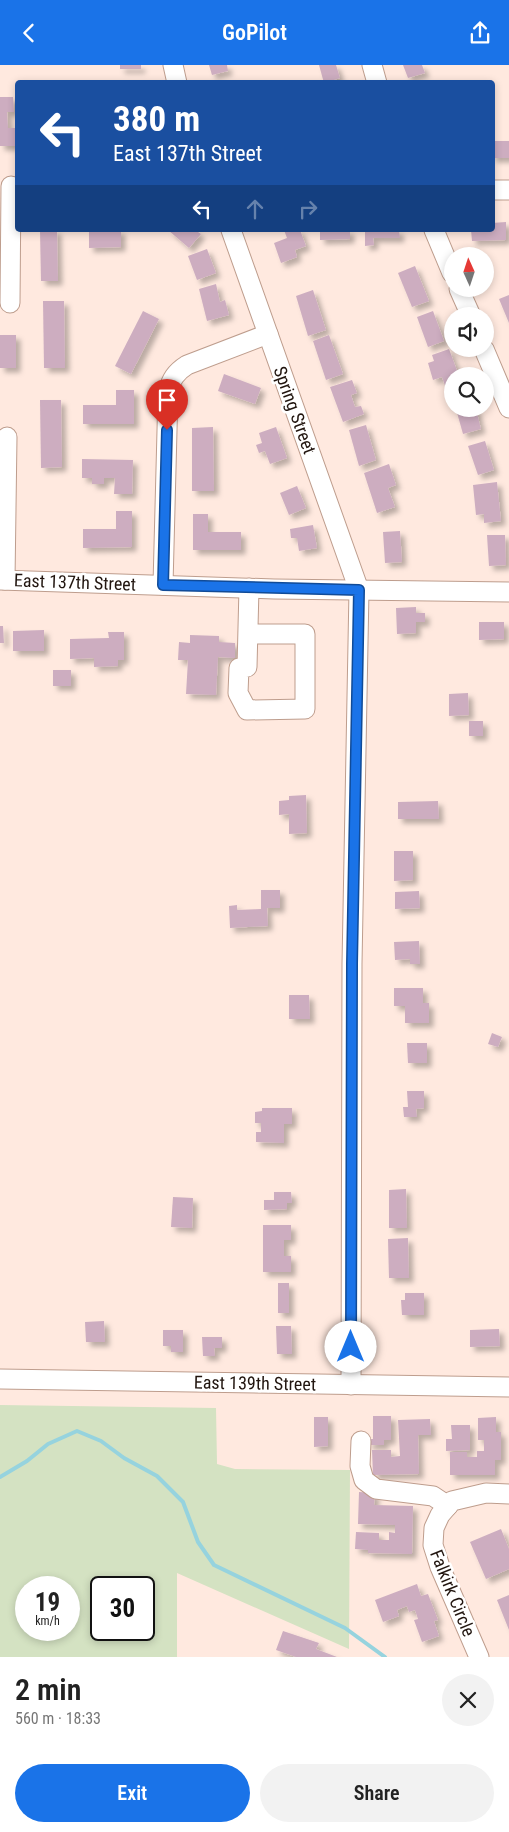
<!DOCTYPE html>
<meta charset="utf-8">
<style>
body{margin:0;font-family:"Roboto Condensed",sans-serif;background:#f2f2f2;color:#222;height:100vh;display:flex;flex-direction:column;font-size:19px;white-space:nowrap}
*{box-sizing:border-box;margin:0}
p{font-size:16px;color:#767676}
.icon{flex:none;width:28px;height:28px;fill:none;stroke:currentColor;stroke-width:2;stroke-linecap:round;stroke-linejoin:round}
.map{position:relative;height:1592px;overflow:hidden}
.drawer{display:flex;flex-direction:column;background:#fff;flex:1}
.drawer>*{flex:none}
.banner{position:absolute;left:15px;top:15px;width:480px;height:152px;border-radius:5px;box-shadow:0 2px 8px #0003;background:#1a4fa0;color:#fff;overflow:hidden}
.needle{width:32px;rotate:357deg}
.controls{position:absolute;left:444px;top:182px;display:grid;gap:10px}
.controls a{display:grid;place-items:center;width:50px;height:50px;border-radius:50%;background:#fff;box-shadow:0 2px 8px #0003;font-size:25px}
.speed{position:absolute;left:15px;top:1511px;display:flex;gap:10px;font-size:25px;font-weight:700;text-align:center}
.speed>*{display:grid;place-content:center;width:65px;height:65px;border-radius:50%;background:#fff;box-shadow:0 2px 8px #0003;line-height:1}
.speed small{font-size:12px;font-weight:400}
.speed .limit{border:2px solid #111;border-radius:8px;background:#fff;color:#111}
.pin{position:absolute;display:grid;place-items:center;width:42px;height:42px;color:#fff;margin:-51px -21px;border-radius:50% 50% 50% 0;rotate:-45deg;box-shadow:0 0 5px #0007}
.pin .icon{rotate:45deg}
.me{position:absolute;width:55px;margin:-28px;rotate:0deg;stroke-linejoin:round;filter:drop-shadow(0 0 4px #0008)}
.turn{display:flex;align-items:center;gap:18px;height:105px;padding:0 15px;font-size:22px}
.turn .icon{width:65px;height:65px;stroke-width:2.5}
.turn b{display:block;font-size:35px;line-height:42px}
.lanes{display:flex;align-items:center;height:48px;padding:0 15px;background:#0003;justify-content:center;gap:25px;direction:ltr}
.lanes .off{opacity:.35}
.round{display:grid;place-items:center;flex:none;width:52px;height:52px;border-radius:26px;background:#f2f2f2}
.overview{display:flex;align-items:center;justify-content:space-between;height:85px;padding:0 15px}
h1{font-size:30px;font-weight:600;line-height:38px}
.button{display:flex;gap:10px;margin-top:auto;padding:10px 15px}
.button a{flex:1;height:58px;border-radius:30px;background:#1a73e8;color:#fff;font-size:20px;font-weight:600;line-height:58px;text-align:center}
.button a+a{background:#f2f2f2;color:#222}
header{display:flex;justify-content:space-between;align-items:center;height:65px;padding:0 15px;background:#1a73e8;color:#fff;font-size:22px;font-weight:600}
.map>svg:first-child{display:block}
.green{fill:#d4e2c2;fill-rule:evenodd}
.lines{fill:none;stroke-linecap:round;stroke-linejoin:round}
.stream{stroke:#96d3de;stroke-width:4}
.building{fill:#cdadc0;filter:url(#shadow)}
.minor-casing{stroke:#be9d8d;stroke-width:21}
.minor{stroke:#fff;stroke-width:19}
.route-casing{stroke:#114b97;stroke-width:12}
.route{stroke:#1a73e8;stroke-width:9}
.labels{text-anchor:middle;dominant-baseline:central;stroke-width:5;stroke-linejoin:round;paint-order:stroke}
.street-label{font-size:18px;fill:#21150f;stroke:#fff}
</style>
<header><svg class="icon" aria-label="back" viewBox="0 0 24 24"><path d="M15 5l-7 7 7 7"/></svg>GoPilot<svg class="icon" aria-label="share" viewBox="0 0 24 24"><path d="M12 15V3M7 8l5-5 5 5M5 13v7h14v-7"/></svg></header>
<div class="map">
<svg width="509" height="1592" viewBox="0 0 509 1592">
<defs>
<filter id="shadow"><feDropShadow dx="4.5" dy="4.5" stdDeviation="2.5" flood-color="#0004"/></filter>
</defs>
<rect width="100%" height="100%" fill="#ffe9df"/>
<path class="green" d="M0,1340L216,1343L217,1399L235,1404L350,1405L349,1584L177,1508V1592H0ZM26,1522H69V1565H26ZM101,1522H144V1565H101Z"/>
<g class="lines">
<path class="stream" d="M0,1412L27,1396L48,1379L77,1366L101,1376L124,1393L157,1411L183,1437L198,1477L214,1500L345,1563L385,1592"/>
</g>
<g class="building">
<rect x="120" y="0" width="21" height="4"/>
<path d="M209,0H227L228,6L212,10Z"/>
<path d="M319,0H336L340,13L324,18Z"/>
<path d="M403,0H422L425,8L408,13Z"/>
<path d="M0,32H13L14,47H7L8,63H18V81H0Z"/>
<rect x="492" y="76" width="17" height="17"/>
<path d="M506,157V175L472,176L471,165H492V158Z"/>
<path d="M40,165H57L58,216H41Z"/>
<path d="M89,165H121V182L89,183Z"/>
<path d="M168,165H195L201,169L189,183Z"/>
<path d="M284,165H300L306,181L295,185L297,192L281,198L274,178L287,173Z"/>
<path d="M320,165H350V174L320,175Z"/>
<path d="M365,165H399L400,173H373L374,180L365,181Z"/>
<path d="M207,184L216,208L197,215L188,191Z"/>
<path d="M415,201L429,236L412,242L398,208Z"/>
<path d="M216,219L220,237L225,235L229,250L207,256L199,224Z"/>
<path d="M313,225L326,265L308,271L296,231Z"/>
<path d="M509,230V258L499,234Z"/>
<path d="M43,236H64L65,303H44Z"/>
<path d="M143,246L159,254L131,309L115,301Z"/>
<path d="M433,246L444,276L428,282L417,252Z"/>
<rect x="0" y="270" width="16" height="33"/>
<path d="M329,270L343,309L326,315L313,276Z"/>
<path d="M449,284L459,311H452V328L448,329L442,312L433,315L428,298L434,296L432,290Z"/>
<path d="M224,309L261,323L255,339L218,326Z"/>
<path d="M352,315L357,328L351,330L355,342L361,341L364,349L343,357L330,322Z"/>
<path d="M116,325H134V359H83V340H116Z"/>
<path d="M40,335H61L62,402L41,403Z"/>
<path d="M456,344H476L481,364L463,369Z"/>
<path d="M366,360L376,395L359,401L349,365Z"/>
<path d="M213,362L214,426H192V363Z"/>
<path d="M276,362L287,393L270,399L265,386L259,388L256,380L262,378L259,368Z"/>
<path d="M485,376L494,405L478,410L468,381Z"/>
<path d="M82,394L133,395L132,429H114L115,413H104V419H92V413H82Z"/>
<path d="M389,399L396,420L388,423L395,442L377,448L364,408Z"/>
<path d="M497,417L501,456L484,458V449L476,450L473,420Z"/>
<path d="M297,421L306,443L289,450L280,428Z"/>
<path d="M116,446H132V482L83,483V464H116Z"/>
<path d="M193,449H208V467H241V485H193Z"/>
<path d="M313,460L317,483L299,486L297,473H291L290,464Z"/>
<path d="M400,466L402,497L385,498L383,467Z"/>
<path d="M487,470H505L506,500L489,501Z"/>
<path d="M416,542V548H425V557H416V568L397,569L396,543Z"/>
<path d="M479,557H504V574L479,575Z"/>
<path d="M0,561H3L4,578H0Z"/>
<path d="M44,565V586H13V566Z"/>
<path d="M108,567H124V595H118V601L94,602V593L70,594V574L109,573Z"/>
<path d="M190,570L219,571V577L235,578V593L218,592L216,630L186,629L188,595H178L179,577L190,578Z"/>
<rect x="53" y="605" width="18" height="16"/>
<path d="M468,628L469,650L449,651V629Z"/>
<rect x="469" y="656" width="14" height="15"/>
<path d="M306,730L307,768L289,769V749L279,750V736L289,735V731Z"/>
<path d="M438,736L439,754H398V737Z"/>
<path d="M394,786H413V815L394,816Z"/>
<path d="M261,825H280V843H267L268,861L230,863L229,841L237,840V845L261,844Z"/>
<path d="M419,826L420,843L395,844V827Z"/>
<path d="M419,876L420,899H410V894L395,895L394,877Z"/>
<path d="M394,923H423V938H429V958H405V941H394Z"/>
<path d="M289,930H309L310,954H289Z"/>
<path d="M492,968L502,972L498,982L488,979Z"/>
<path d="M407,978H427V998H408Z"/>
<path d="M407,1026H424V1043L416,1044L417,1052H404L403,1042H408Z"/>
<path d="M262,1043H292V1059H284V1078L256,1077V1067H261V1058H255V1047L262,1046Z"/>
<path d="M406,1124L407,1163H389V1125Z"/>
<path d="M274,1127H291L292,1138H287V1144L264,1145V1135H274Z"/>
<path d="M173,1132L193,1133L192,1163L171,1162Z"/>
<path d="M263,1160H291V1175H284V1191H291V1207H263Z"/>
<path d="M408,1173L409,1213H389L388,1174Z"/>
<rect x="278" y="1218" width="11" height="30"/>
<path d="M405,1228H424V1250H402L401,1235H405Z"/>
<path d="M104,1256L105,1277H86L85,1257Z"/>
<path d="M276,1261H291L292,1289H277Z"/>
<path d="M499,1264L500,1281L470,1282V1265Z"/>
<path d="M163,1265H183V1287H171V1281H163Z"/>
<path d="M202,1272H222V1283H214L215,1291H203Z"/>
<path d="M373,1351H391V1375H384V1380H368V1374H373Z"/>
<path d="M314,1352H328V1381L314,1382Z"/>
<path d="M496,1352V1367H501V1395H495V1410H450V1387H467V1392H477V1386H484V1375H478V1353Z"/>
<path d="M430,1354L431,1370H418L419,1409L373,1410L372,1385H391V1392L400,1391L398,1355Z"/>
<path d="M451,1360H470V1385L446,1386V1374H452Z"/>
<path d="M359,1427L375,1428L374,1440L413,1441L412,1489L368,1488V1485L355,1484L356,1467L379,1468V1475H389V1467L395,1468V1460L358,1459Z"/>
<path d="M501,1464L509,1484V1504L486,1514L470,1477Z"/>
<path d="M417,1519L421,1531L428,1529L438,1555L434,1556L439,1571L422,1577L414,1555L418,1554L415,1545L409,1547L407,1541L397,1545L399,1551L383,1557L375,1535Z"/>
<path d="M509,1530V1565L497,1535Z"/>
<path d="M283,1566L319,1578L316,1584L337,1592H296L276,1585Z"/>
</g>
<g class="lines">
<g class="minor-casing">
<g id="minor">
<path d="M173,0L177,18"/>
<path d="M372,0L377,18"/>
<path d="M492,125H509"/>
<path d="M231,165L359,525L352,899L351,1320"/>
<path d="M434,165L452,208"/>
<path d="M459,224L471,251"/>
<path d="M10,238L11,121"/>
<path d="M484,284L509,343"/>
<path d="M0,515L274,524L509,527"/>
<path d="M5,515L7,372"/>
<path d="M163,520L168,327C171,314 176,307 187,300L268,269"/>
<path d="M248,569H305V644L247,645L238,628L239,603L247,602L249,523"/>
<path d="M0,1314L509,1322"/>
<path d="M361,1376L360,1401L364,1415L376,1424L433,1431L448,1441"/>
<path d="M479,1592L440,1502L433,1480L434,1463L440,1450L452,1436L486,1428L509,1429"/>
</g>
</g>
<use href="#minor" class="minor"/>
</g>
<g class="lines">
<g class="route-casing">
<path id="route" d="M167,365L163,520L359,525L352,899L351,1282"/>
</g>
<use href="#route" class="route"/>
</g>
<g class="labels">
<g class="street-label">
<text transform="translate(295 345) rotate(70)">Spring Street</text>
<text transform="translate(75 517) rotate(2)">East 137th Street</text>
<text transform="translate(255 1318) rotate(1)">East 139th Street</text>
<text transform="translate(453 1528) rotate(68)">Falkirk Circle</text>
</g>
</g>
</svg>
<div class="controls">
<a><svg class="needle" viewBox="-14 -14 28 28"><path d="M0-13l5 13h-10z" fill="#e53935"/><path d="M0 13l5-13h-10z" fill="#767676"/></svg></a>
<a><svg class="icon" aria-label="sound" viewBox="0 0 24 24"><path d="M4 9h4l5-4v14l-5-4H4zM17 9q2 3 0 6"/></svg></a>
<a><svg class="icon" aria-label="search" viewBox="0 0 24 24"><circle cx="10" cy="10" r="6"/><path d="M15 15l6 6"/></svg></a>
</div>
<div class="speed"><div>19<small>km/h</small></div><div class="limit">30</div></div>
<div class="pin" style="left:167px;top:365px;background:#d93025"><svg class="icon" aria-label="arrive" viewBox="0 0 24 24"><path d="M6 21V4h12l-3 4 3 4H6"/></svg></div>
<svg class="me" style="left:351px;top:1282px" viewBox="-20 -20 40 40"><circle r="19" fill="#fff"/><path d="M0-13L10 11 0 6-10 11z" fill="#1a73e8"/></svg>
<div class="banner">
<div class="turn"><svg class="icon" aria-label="left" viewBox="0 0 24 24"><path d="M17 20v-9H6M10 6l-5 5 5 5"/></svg><div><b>380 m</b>East 137th Street</div></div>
<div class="lanes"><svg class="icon" aria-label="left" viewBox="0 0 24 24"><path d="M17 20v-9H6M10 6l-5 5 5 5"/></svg><svg class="icon off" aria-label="ahead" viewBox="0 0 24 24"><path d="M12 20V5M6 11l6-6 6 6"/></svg><svg class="icon off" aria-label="right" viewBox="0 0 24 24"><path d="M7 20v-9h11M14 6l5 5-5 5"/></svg></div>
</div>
</div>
<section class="drawer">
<div class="overview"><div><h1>2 min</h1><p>560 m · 18:33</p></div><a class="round"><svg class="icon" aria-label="close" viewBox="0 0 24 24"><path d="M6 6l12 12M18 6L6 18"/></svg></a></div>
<div class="button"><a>Exit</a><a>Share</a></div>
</section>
